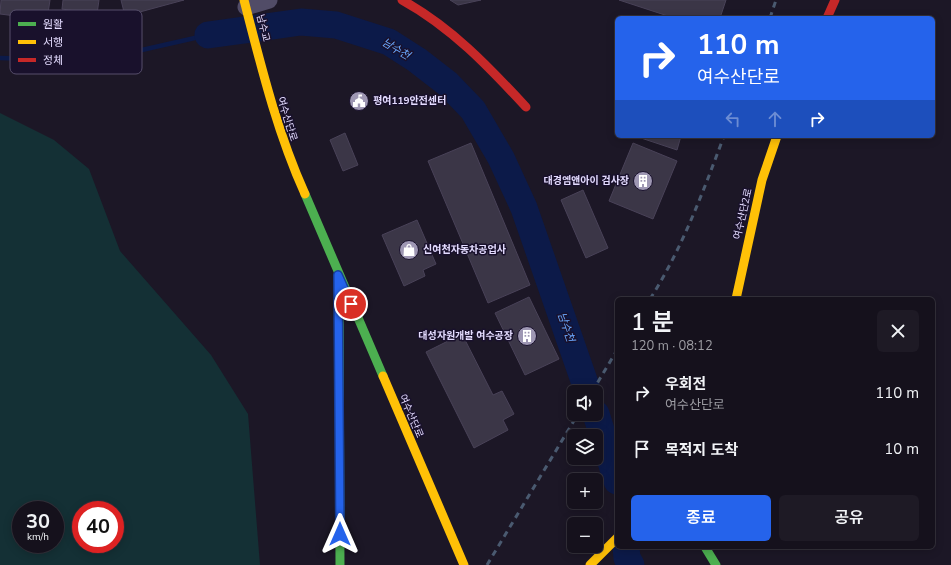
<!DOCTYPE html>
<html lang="ko">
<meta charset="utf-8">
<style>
body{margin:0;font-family:"Nunito Sans","Noto Sans KR",sans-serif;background:#1e1a25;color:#f1f3f6;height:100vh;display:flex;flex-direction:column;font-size:15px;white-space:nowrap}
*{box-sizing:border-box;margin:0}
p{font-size:13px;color:#9d9da3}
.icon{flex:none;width:22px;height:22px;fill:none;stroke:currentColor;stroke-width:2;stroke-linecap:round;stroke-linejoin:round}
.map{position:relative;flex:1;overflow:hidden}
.details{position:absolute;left:615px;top:297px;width:320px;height:252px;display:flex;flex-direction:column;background:#15111c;border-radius:6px;box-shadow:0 2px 10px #0003,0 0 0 1px #34313b}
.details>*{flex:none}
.guide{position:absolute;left:615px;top:16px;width:320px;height:122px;border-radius:6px;box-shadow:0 2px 10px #0003,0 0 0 1px #34313b;background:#2563eb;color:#fff;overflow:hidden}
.buttons{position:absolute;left:567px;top:385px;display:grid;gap:8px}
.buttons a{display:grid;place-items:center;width:36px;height:36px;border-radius:6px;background:#15111c;box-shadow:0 2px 10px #0003,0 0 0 1px #34313b;font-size:20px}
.speed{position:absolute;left:12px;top:501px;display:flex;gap:8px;font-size:20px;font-weight:700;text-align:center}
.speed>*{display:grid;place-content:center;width:52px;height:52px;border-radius:50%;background:#15111c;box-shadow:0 2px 10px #0003,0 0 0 1px #34313b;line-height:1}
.speed small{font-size:10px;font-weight:400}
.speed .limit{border:6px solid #d22;background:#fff;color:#111}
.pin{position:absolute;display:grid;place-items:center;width:34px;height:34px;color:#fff;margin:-17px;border:2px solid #fff;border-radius:50%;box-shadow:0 1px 4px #0007}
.me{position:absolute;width:44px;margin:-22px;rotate:0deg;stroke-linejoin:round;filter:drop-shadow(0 0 3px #0008)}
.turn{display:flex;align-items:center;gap:14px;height:84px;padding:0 16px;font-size:18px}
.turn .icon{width:52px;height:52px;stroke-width:2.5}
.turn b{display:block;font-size:28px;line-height:34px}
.lanes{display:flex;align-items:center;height:38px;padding:0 16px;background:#0003;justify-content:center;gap:20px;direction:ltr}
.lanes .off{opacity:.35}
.round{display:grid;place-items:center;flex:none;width:42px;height:42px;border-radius:6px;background:#1e1a25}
.overview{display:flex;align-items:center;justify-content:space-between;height:68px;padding:0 16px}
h1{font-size:24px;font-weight:600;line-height:30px}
.primary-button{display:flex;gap:8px;margin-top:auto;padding:8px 16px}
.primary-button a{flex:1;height:46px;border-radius:6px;background:#2563eb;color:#fff;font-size:16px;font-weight:600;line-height:46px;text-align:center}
.primary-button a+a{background:#1e1a25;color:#f1f3f6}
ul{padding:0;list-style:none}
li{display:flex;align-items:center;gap:12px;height:56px;padding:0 16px}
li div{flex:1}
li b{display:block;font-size:15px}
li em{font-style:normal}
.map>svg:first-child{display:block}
.green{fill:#143035;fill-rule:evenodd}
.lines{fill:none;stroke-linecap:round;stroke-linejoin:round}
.stream{stroke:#0c1a49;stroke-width:4.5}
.river{stroke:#0c1a49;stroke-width:27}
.building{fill:#3b3647;stroke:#494258}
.street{stroke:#514c67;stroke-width:17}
.fast{stroke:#4caf50;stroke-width:9}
.slow{stroke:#ffc107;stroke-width:9}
.jam{stroke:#c62828;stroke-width:9}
.rail{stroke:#4a5a70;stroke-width:3;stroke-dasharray:6 5;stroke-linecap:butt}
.route-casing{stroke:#184099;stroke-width:10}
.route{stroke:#2563eb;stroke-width:7}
.labels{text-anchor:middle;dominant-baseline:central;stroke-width:3;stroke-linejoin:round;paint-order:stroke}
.street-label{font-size:10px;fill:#e4dcff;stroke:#19112c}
.poi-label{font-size:10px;font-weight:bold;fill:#e4dcff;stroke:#19112c;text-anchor:start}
.water-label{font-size:11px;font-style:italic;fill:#6aa8ff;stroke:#19112c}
.key{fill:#19112c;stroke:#564e6b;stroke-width:1}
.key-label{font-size:11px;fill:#e4dcff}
</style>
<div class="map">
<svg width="951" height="565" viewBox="0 0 951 565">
<rect width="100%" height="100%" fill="#1c1726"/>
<path class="green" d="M0,113L54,140L89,169L120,251L211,355L248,414L260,565H0ZM21,510H55V544H21ZM81,510H115V544H81Z"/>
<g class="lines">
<g class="stream">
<path d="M0,58L67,60L111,57L208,35"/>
<path d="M622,565L627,558"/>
</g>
<g class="river">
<path d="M208,35L301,22L336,25L389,42L417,60L448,84L473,110L501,158L524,208L588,392"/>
<path d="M596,414L617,481"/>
<path d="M626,547L627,558L631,565"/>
</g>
</g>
<g class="building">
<path d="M1,0H50L47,20L0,14Z"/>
<path d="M63,0H99L97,14L62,9Z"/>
<path d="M121,0H184L125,16Z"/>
<path d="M450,0H481L458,5Z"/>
<path d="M619,0H726L720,18H674Z"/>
<path d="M345,133L358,165L343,171L330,140Z"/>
<path d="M635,136H681L677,150Z"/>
<path d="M471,143L530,285L488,303L428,161Z"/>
<path d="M633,143L677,161L653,219L609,201Z"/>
<path d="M583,190L608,248L586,258L561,200Z"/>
<path d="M417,220L436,264L423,270L425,276L404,286L382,235Z"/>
<path d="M529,297L559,359L525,375L495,313Z"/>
<path d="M462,334L493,395L502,391L514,414L503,420L508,430L474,448L426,352Z"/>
</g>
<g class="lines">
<path class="street" d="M246,7L269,0"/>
<g class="fast">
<path d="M305,194L383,376"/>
<path d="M339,284L340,565"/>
<path d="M705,547L716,565"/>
</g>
<g class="slow">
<path d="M244,0C261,66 277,132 305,194"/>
<path d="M736,299L762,180L777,136"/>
<path d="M383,376L464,565"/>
<path d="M590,565L617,538"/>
</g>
<g class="jam">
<path d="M402,0C451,27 488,66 526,107"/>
<path d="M827,18L835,0"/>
</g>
<g class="rail">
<path d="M770,18L776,0"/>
<path d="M650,299C682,249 703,192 724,136"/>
<path d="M592,392L617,350"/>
<path d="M487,565L578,414"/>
</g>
</g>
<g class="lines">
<g class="route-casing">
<path id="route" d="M340,534L338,275L351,304"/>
</g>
<use href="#route" class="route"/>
</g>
<defs>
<g id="civic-disc" transform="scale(1)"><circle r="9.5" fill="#9e97b3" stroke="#19112c"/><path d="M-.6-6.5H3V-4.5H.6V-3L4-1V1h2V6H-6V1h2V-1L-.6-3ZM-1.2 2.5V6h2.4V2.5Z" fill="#fff"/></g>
<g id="building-disc" transform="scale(1)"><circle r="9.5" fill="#9e97b3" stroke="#19112c"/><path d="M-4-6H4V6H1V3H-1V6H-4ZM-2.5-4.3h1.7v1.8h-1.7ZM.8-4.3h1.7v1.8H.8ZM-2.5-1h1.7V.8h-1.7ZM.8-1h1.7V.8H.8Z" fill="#fff"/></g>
<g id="shop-disc" transform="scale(1)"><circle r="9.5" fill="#9e97b3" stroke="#19112c"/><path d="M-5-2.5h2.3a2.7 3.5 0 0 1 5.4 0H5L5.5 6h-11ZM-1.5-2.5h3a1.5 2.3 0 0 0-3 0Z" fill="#fff"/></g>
</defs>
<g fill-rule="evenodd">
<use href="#civic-disc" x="359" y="101"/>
<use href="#building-disc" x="643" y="181"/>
<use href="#shop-disc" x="409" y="250"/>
<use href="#building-disc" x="527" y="336"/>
</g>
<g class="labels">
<g class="street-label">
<text transform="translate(263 28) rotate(76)">남수교</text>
<text transform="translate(287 119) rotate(73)">여수산단로</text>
<text transform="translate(743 214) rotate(-77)">여수산단2로</text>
<text transform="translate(411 416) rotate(67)">여수산단로</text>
</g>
<g class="poi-label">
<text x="373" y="101">평여119안전센터</text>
<text x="629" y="181" text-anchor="end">대경엠앤아이 검사장</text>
<text x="423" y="250">신여천자동차공업사</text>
<text x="513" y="336" text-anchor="end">대성자원개발 여수공장</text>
</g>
<g class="water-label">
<text transform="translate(396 49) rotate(31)">남수천</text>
<text transform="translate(566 327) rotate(71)">남수천</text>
</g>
</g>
<rect x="10" y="10" width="132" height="64" rx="6" class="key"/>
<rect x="18" y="22" width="18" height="4" fill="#4caf50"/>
<rect x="18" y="40" width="18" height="4" fill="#ffc107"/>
<rect x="18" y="58" width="18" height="4" fill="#c62828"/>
<g class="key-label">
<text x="43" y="28">원활</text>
<text x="43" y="46">서행</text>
<text x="43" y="64">정체</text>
</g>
</svg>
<div class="buttons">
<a><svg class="icon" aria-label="sound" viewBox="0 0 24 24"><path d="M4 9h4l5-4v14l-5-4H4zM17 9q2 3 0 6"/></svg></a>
<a><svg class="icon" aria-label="layers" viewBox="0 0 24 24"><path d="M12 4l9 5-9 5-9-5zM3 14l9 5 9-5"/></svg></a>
<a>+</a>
<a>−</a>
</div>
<div class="speed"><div>30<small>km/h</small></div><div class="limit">40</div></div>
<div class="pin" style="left:351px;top:304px;background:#d93025"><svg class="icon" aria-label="arrive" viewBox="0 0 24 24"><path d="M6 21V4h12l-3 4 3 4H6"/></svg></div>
<svg class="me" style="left:340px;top:534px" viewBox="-20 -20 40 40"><path d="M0-17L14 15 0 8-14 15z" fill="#2563eb" stroke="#fff" stroke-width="4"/></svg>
<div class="guide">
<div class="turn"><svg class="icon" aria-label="right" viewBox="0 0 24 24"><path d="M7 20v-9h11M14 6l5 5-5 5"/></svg><div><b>110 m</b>여수산단로</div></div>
<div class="lanes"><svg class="icon off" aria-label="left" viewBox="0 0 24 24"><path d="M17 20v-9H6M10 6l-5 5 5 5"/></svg><svg class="icon off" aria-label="ahead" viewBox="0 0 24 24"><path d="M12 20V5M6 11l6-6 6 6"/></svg><svg class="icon" aria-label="right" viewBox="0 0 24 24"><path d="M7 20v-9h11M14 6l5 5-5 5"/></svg></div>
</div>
<section class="details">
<div class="overview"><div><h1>1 분</h1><p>120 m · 08:12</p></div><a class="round"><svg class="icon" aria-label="close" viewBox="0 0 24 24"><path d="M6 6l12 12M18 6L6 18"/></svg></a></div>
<ul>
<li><svg class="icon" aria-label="right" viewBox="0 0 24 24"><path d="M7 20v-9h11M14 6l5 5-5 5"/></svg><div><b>우회전</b><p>여수산단로</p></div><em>110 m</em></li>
<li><svg class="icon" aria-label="arrive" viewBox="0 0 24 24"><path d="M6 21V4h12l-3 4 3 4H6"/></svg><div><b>목적지 도착</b></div><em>10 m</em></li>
</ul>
<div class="primary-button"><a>종료</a><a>공유</a></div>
</section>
</div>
